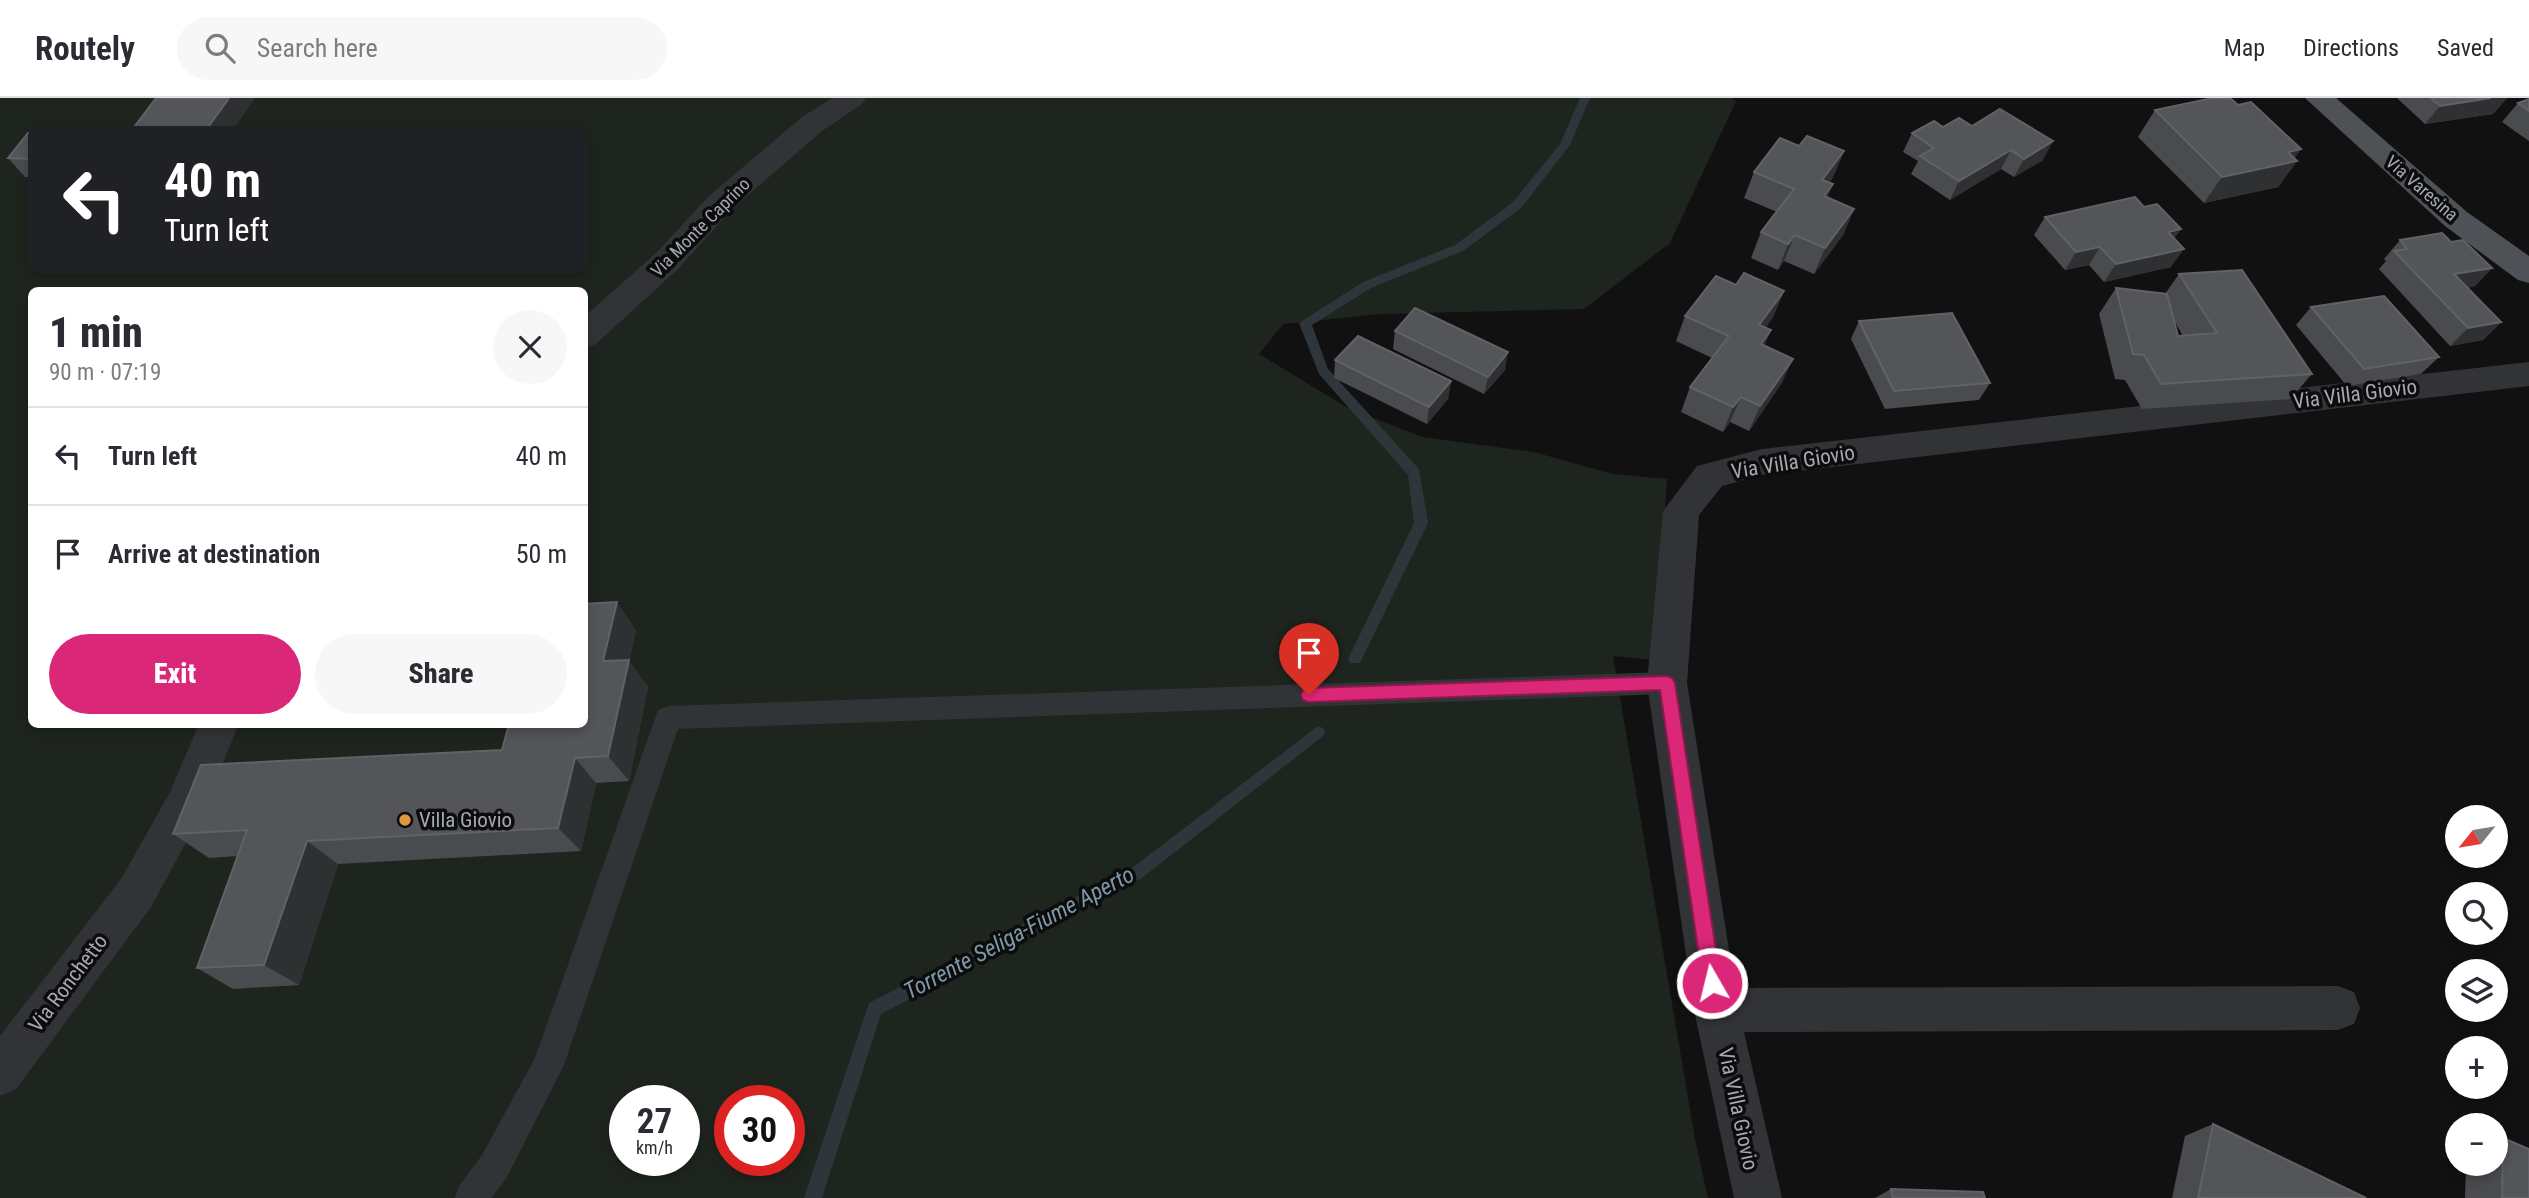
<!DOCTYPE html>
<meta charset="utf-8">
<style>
body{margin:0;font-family:"Roboto Condensed",sans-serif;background:#f7f7f7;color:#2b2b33;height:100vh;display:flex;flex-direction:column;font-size:26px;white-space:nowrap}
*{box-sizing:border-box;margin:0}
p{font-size:23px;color:#7c7c81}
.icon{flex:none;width:38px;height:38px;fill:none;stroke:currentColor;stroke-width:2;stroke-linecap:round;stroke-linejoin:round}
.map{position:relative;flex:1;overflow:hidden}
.side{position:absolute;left:28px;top:189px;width:560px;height:441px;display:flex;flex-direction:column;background:#fff;border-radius:10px;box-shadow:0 4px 10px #0003}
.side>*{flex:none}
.top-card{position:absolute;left:28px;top:28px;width:560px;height:147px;border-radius:10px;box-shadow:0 4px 10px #0003;background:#202124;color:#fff;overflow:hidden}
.needle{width:46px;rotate:240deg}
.controls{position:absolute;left:2445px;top:707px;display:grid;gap:14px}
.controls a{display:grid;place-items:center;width:63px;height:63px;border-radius:50%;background:#fff;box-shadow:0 4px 10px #0003;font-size:35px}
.speed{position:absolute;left:609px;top:987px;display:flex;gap:14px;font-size:35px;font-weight:700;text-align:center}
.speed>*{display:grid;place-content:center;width:91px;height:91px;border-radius:50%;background:#fff;box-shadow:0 4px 10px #0003;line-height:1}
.speed small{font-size:18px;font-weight:400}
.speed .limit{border:10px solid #d22;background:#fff;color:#111}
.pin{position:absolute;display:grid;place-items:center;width:60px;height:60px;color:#fff;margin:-72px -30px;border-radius:50% 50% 50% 0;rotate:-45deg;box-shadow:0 0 7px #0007}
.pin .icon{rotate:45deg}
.me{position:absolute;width:77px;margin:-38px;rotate:352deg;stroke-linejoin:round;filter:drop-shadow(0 0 5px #0008)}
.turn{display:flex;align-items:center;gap:24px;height:147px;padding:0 21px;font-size:32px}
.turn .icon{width:91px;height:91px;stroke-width:2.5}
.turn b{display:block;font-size:49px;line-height:60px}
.round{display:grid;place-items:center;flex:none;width:74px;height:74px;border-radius:37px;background:#f7f7f7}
.head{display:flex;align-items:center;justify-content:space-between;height:119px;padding:0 21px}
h1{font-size:42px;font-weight:800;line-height:52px}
.action{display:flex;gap:14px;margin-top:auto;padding:14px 21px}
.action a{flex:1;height:80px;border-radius:42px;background:#db2777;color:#fff;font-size:28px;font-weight:800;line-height:80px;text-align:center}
.action a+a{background:#f7f7f7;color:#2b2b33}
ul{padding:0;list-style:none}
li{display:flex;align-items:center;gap:21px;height:98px;padding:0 21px;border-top:2px solid #e1e1e2}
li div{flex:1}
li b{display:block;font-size:26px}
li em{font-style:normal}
header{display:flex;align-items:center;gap:42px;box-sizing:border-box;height:98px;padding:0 35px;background:#fff;border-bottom:2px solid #e1e1e2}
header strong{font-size:33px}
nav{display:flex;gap:38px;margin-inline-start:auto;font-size:24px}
.search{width:490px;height:63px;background:#f7f7f7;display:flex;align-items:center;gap:18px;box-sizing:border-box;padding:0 24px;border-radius:38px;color:#7c7c81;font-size:26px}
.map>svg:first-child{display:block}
.green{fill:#1e241e;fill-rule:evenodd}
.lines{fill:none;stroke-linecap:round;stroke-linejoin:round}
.stream{fill:#2e363b;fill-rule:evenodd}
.service{fill:#323336;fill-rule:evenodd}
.minor{fill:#323336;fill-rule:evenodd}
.primary{fill:#4e5155;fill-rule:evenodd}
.wall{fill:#4a4b4e;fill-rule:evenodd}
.shaded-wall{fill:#2f3032}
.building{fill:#535559;stroke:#606267;stroke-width:2}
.route{fill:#db2777;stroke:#8e194d;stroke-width:2}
.poi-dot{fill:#dc973f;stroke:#0c0c0d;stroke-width:2.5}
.labels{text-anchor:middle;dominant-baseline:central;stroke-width:7;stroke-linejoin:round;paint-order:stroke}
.far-street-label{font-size:18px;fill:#a4a9b1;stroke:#0c0c0d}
.street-label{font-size:21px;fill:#a4a9b1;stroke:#0c0c0d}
.poi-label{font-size:21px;fill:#a4a9b1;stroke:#0c0c0d;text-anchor:start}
.water-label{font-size:23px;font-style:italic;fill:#7e99a9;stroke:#0c0c0d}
</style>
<header>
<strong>Routely</strong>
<div class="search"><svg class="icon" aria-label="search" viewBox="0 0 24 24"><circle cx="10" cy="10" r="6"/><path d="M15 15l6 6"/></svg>Search here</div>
<nav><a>Map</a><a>Directions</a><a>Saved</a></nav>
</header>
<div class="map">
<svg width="2529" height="1100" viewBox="0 0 2529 1100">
<rect width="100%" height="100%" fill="#111112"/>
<path class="green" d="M0,0H1732L1736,3L1670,145L1584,211L1380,216L1283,226L1259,256L1350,311L1422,339L1534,354L1613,376L1667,381L1654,562L1613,558L1695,1041L1708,1100H0ZM32,32H584V172H32ZM32,192H584V626H32ZM625,1003H684V1062H625ZM730,1003H789V1062H730Z"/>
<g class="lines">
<g class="stream">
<path d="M1580,0H1590L1570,47L1521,110L1463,153L1371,190L1312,227L1328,271L1419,371L1428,425L1360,565H1350L1348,561L1414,425L1408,377L1319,276L1299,225L1363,184L1455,147L1513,104L1560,46Z"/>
<path d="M1318,628L1323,630L1325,634L1323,638L1142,780L881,916L822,1100H804L869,905L1132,770Z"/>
</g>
<path class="service" d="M1667,574L1676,577L1680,585L1676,593L1667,596L678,631L564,967L506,1081L491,1100H455L459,1088L482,1057L535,960L658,612L668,608Z"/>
<g class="minor">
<path d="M832,0H866L862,6L822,33L731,112L678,171L596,246L584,250V219L656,155L709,98L802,19Z"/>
<path d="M2529,264V288L1762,377L1722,388L1699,417L1687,585L1735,890L2338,888L2354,894L2360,910L2354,926L2338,932L1744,934L1782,1100H1734L1694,912L1647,585L1663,413L1697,368L1762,351Z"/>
<path d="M199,626H239L201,717L151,809L16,991L0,998V938L121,781L170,694Z"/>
</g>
<path class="primary" d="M2305,0H2336L2467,114L2529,158V185L2518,182L2445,128Z"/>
</g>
<g class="wall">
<path d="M2397,0H2507L2493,16L2425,26Z"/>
<path d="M2529,1V43L2502,24L2518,5Z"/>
<path d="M2238,7L2301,51L2294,60L2297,63L2278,89L2204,105L2138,39L2155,12Z"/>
<path d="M1972,28L2043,62L2014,79L2001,71L1950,102L1911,76L1918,63L1903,54L1912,35L1943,29Z"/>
<path d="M32,35V79H25L8,60Z"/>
<path d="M1799,48L1844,53L1833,79L1829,85L1833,86L1827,100L1854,111L1843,137L1814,176L1784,163L1778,172L1751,160L1761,134L1777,114L1744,100L1754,74Z"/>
<path d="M2144,109L2181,131L2174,140L2171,169L2104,184L2089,167L2065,172L2034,137L2045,119Z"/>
<path d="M2400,142L2451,144L2492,170L2475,188L2467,190L2501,224L2483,242L2450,248L2379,171L2386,163L2384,161Z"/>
<path d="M2179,176L2312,276L2290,301L2142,311L2125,282L2115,281L2099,216L2116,190L2165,196ZM2175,224L2183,238H2178Z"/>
<path d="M1736,187L1784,193L1773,219L1765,230L1771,232L1764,248L1793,261L1781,286L1749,333L1730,324L1723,334L1681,314L1690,289L1712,260L1676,243L1685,218Z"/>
<path d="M2311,209L2439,259L2421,276L2347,288L2296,227Z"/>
<path d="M1859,223L1990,285L1979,302L1885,311L1851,241Z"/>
<path d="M1395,233L1505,272L1484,296L1393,251Z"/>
<path d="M1335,262L1451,283L1448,301L1427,326L1334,280Z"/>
<path d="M636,532L629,563L648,589L629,683L596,685L581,753L338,766L299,887L233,891L197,870L238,758L209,760L173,736L502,652Z"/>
<path d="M2213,1026L2366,1100H2172L2185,1038Z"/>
<path d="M2503,1040L2529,1100H2465L2466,1066H2496V1043Z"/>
<path d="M1891,1091L1985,1100H1875Z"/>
</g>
<g class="shaded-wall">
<path d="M229,0H255L233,32H206Z"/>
<path d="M2491,0H2507L2493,16L2425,26L2440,8Z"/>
<path d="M2053,43L2043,62L2014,79L2024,61Z"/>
<path d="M2301,51L2292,64L2297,63L2278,89L2204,105L2222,79L2288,54Z"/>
<path d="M2011,52L2001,71L1950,102L1959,83Z"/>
<path d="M1844,53L1833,79L1811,108L1822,82Z"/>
<path d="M1833,86L1822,112L1824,98Z"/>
<path d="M1854,111L1843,137L1814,176L1825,150Z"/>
<path d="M2181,131L2168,149V134Z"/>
<path d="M1795,137L1784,163L1778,172L1788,146Z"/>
<path d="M2100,149L2089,167L2065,172L2076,154Z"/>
<path d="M2184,151L2171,169L2104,184L2116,166Z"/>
<path d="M2492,170L2475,188L2438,195L2454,176Z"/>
<path d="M1784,193L1773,219L1749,253L1759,227Z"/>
<path d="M2501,224L2483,242L2450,248L2468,230Z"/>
<path d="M1771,232L1760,258L1761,246Z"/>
<path d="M1508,254L1505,272L1484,296L1488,279Z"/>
<path d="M1793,261L1781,286L1749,333L1760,308Z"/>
<path d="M1451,283L1448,301L1427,326L1429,309Z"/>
<path d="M1741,299L1730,324L1723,334L1733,309Z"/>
<path d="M617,504L636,532L629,563L648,589L629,683L608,658L603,563Z"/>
<path d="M575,660L596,685L581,753L558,730Z"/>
<path d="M307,743L338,766L299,887L264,867Z"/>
</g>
<g class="building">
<path d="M156,0H229L206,32H132Z"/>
<path d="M2213,0H2230L2238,7L2251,4L2301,51L2288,54L2297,63L2222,79L2155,12Z"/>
<path d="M2431,0H2491L2440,8Z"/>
<path d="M2529,1V13L2518,5Z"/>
<path d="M2000,11L2053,43L2024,61L2011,52L1959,83L1920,58L1934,50L1912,35L1934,23L1943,29L1959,20L1972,28Z"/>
<path d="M28,35H32V61L8,60Z"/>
<path d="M1807,38L1844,53L1822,82L1833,86L1824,98L1854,111L1825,150L1795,137L1788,146L1761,134L1794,91L1754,74L1780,40L1799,48Z"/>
<path d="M2135,99L2144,109L2157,106L2181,131L2168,134L2184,151L2116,166L2100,149L2076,154L2045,119Z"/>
<path d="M2442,135L2451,144L2463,142L2492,170L2454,176L2501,224L2468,230L2394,153L2407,151L2400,142Z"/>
<path d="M2242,172L2312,276L2161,286L2144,257L2133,256L2116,190L2167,196L2178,238L2217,235L2179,176Z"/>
<path d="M1744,175L1784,193L1759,227L1771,232L1761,246L1793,261L1760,308L1741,299L1733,309L1690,289L1729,238L1685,218L1716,178L1736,187Z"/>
<path d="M2384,198L2439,259L2364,271L2311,209Z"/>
<path d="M1415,210L1508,254L1488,279L1395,233Z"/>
<path d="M1952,215L1990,285L1894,293L1859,223Z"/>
<path d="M1358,238L1451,283L1429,309L1335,262Z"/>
<path d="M617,504L603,563L629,562L608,658L575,660L558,730L307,743L264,867L197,870L247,732L173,736L201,667L502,652L509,626H584V506Z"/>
<path d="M2213,1026L2366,1100H2198Z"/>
<path d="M2503,1040L2529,1051V1100H2502Z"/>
<path d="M1891,1091L1983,1094L1985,1100H1893Z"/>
</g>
<path class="route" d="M1667,578L1672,580L1675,585L1721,885L1719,891L1712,894L1706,891L1703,885L1660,592L1309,604L1303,602L1301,597L1303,592L1309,590Z"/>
<circle class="poi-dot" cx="405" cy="722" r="7"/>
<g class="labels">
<g class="far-street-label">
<text transform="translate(2422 90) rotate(41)">Via Varesina</text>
<text transform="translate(700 129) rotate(-45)">Via Monte Caprino</text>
</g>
<g class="street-label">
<text transform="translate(2355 296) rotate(-7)">Via Villa Giovio</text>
<text transform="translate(1793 364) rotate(-9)">Via Villa Giovio</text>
<text transform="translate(68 885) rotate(-53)">Via Ronchetto</text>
<text transform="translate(1738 1011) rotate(78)">Via Villa Giovio</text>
</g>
<g class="poi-label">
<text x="419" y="722">Villa Giovio</text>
</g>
<g class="water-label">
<text transform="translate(1019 835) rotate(-28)">Torrente Seliga-Fiume Aperto</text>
</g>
</g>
</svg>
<div class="controls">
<a><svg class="needle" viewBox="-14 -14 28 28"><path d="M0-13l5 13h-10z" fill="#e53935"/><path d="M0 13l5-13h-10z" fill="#7c7c81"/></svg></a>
<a><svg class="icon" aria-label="search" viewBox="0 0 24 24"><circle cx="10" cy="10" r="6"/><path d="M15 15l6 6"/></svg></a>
<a><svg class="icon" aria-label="layers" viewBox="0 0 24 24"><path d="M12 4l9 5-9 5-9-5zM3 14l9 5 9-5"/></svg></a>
<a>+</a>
<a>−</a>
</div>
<div class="speed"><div>27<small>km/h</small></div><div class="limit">30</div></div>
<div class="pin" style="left:1309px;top:597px;background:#d93025"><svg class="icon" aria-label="arrive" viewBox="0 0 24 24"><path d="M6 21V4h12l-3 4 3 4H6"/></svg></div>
<svg class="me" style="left:1712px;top:885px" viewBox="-20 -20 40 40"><circle r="17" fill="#db2777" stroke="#fff" stroke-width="3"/><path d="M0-11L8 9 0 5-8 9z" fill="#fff"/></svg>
<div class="top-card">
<div class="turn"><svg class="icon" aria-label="left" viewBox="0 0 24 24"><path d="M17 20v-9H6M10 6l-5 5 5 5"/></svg><div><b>40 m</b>Turn left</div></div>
</div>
<section class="side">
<div class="head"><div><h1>1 min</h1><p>90 m · 07:19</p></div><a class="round"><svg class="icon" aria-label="close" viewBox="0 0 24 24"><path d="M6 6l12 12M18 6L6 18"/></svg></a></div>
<ul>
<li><svg class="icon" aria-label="left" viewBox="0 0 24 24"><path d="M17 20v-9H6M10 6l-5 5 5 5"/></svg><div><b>Turn left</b></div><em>40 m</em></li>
<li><svg class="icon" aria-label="arrive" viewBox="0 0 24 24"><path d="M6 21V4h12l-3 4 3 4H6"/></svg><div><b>Arrive at destination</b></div><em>50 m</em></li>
</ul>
<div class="action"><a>Exit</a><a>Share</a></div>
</section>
</div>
